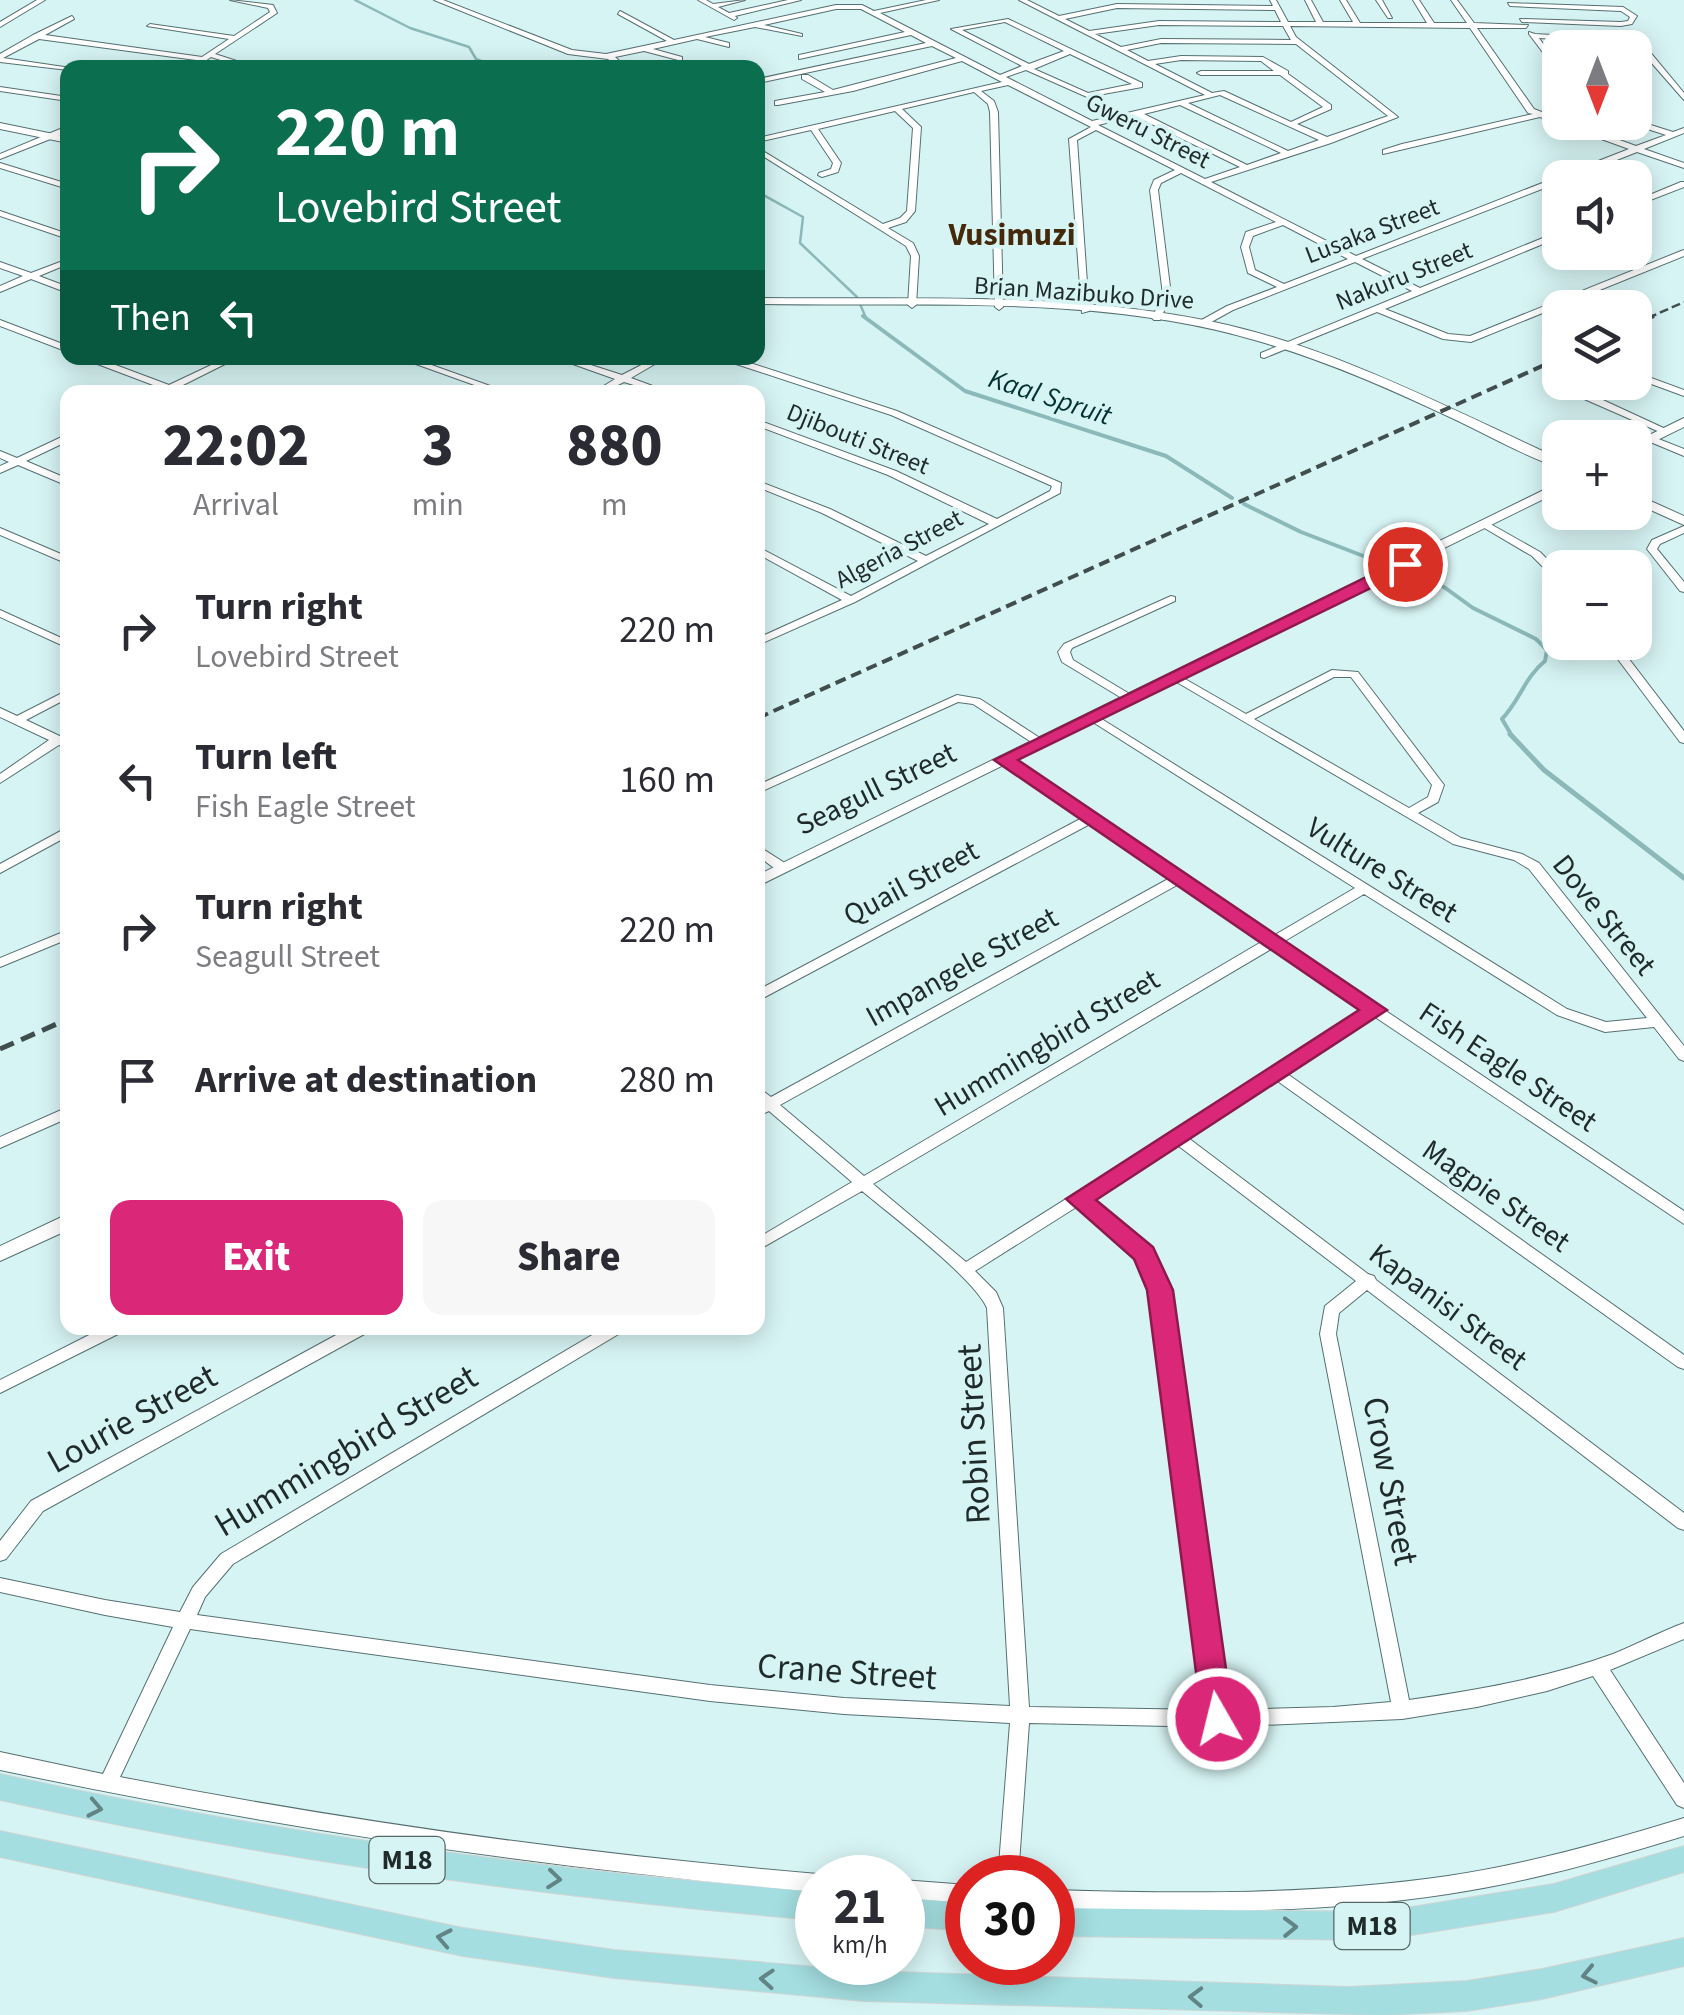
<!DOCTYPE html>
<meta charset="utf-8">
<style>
body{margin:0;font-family:"Source Sans 3",sans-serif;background:#f7f7f7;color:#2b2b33;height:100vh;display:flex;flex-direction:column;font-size:38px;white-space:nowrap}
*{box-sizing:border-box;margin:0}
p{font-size:32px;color:#7c7c81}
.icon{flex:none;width:55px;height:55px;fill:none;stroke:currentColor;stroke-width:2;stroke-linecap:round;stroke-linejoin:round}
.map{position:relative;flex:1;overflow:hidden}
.sheet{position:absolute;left:60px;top:385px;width:705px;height:950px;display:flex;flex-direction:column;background:#fff;border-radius:20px;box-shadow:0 5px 25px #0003}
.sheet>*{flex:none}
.hud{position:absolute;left:60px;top:60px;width:705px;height:305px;border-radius:20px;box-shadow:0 5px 25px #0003;background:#0b6e4f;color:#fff;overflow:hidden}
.needle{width:65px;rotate:180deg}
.controls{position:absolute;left:1542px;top:30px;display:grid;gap:20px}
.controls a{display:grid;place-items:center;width:110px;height:110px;border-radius:20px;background:#fff;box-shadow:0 5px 25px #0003;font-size:50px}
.speed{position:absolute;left:795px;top:1855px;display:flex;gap:20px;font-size:50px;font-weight:700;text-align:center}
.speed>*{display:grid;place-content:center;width:130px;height:130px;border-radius:50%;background:#fff;box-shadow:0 5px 25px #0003;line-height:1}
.speed small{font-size:25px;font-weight:400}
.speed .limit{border:15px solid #d22;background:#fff;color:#111}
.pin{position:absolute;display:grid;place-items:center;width:85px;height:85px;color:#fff;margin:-42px;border:5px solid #fff;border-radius:50%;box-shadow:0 2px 10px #0007}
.me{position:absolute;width:110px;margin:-55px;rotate:352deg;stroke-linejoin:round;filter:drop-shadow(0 0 8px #0008)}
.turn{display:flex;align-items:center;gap:35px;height:210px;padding:0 50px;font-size:45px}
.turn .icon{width:130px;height:130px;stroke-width:2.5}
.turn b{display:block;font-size:70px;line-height:85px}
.then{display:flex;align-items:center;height:95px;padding:0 50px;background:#0003;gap:20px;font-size:38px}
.eta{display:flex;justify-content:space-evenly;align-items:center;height:170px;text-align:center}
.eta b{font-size:60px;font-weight:800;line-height:70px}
.action{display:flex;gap:20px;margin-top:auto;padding:20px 50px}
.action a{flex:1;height:115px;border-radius:20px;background:#db2777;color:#fff;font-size:40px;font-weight:800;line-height:115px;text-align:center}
.action a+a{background:#f7f7f7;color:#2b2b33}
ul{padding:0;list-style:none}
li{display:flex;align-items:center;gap:30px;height:150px;padding:0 50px}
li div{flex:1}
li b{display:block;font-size:38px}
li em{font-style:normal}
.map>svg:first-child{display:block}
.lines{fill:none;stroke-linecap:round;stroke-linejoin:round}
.stream-far2{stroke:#8bb8b8;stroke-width:2.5}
.stream-far1{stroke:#8bb8b8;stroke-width:4}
.stream{stroke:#8bb8b8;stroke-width:5}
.minor-casing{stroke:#567071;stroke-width:2}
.tertiary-casing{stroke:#567071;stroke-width:2}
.primary-casing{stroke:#d2d4d4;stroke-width:2}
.minor{fill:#fff;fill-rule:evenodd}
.tertiary{fill:#fff;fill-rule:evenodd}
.primary{fill:#a4dee0;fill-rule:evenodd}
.rail-far2{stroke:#404e4e;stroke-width:2.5;stroke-dasharray:9 4;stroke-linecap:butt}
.rail-far1{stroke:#404e4e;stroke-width:4;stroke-dasharray:11 6;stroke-linecap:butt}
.rail{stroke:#404e4e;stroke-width:5;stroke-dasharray:15 8;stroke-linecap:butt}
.oneway{stroke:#628485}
.route{fill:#db2777;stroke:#8e194d;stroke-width:2.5}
.labels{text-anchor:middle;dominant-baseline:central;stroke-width:8;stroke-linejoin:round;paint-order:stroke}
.far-street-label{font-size:25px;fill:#1f2a2a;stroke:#d7f4f4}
.far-water-label{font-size:28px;font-style:italic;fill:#033132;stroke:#d7f4f4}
.shield{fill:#d7f4f4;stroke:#566767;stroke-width:2.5}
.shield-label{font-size:28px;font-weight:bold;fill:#1f2a2a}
.street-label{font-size:30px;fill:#1f2a2a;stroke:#d7f4f4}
.far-district-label{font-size:32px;font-weight:bold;fill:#45290b;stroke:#d7f4f4}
.near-street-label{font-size:35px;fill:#1f2a2a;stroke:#d7f4f4}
</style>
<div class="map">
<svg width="1684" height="2015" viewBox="0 0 1684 2015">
<rect width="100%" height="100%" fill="#d7f4f4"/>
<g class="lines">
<g class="stream-far2">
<path d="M355,0L410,28L469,47L476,59L499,68"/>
<path d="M758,192L803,217L800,243L857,297L866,318"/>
</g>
<g class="stream-far1">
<path d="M863,316L965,391L1166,456L1232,498"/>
<path d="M1244,504L1301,532L1444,587L1473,608L1536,639L1547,650L1545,661C1525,677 1520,700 1502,719L1512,736"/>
</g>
<path class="stream" d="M1510,734L1544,770L1684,878"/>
<g class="minor-casing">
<g id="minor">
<path d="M37,0H45L0,27V22Z"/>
<path d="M230,0L273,5L277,13L215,54L258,68H246L211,57L195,68H186L196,60L39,39L3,58L71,68H68V70L0,62V54L33,35L72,16L74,19L45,35L202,57L229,39L147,26L150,24L234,36L270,12L268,8Z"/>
<path d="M434,0H443L572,50L606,54L667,41L618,14L620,11L674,40L836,5H862L874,11L926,0H939L880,13L1000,75L1022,66L951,29L1008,19L1142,83V87L1087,97L1026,70L1006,77L1092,121L1205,95L1019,0H1027L1059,16L1117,4L1273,6L1270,0H1276L1288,22H1316L1305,0H1311L1323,22H1353L1340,0H1346L1360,23H1427L1413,0H1419L1434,23H1467L1451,0H1457L1474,23L1528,25L1526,28H1477L1534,109L1560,119V122H1570L1636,146L1666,135L1632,124L1635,120L1673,132L1684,128V133L1644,149L1684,163V168L1637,152L1571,178H1560V182L1362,259L1420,288L1560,231V237L1385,309L1448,334L1470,336L1681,251L1684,250V256L1471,342L1443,339L1377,312L1264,358L1261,357V353L1412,291L1355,262L1233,310L1204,326H1198V322L1227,306L1277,287L1248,273L1241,247L1246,232L1276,222L1181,173L1161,183L1158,190L1171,295L1160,320H1154L1152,318L1163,295L1150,190L1154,180L1175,170L1096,130L1077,140L1089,311L1082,313L1069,139L1091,127L1008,85L981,91L994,101L998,112L1003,307L999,310L995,307L990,112L988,104L974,92L902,109L921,127L915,211L906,222L888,228L913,243L919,256L916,305L912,308L908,305L911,256L906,246L758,153V148L883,224L900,218L907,211L913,128L895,111L818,129L841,163L838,172L822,177L818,175L819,173L831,169L833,163L811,130L758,142V138L1002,82L962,61L853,91L778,105H775V101L825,92L802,79V75H808L833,90L956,58L932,46L758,83V79L926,43L911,35L799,59V55L905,32L861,9H836L764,25L802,34V36L755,27L705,37L729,43V47L697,39L653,49L682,57V61L644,51L615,57L627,68H619L608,59L568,54ZM1117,8L1275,10L1281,22L1159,21L1089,31L1065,19ZM1005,22L1064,51L1029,64L962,30ZM1159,25L1283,26L1291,40L1161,39L1121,47L1095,34ZM1290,26L1470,28L1528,113L1533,114L1402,144L1383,150V154L1540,117L1629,149L1356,256L1211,182L1331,143L1398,117L1296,37ZM1161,43L1296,44L1388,116L1327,137L1297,124L1331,109V105L1288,74V71L1263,57L1181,56L1148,61L1127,50ZM1070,54L1132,84L1088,93L1034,69ZM1181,60L1261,61L1274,71H1201L1197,73L1201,75H1280L1323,107L1291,122L1224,91L1212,93L1155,64ZM1220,95L1319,140L1288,151L1188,103ZM1180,105L1281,153L1247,165L1144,114ZM1135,116L1240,167L1205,179L1098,125ZM1283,225L1348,259L1284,284L1255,270L1249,247L1253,236Z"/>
<path d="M698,0H706L713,4L745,0L718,7L729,13L788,0H801L735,16L737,18L734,20Z"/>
<path d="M1376,0H1382L1392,18H1388Z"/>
<path d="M1508,3L1623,7L1637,16L1632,24L1621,26L1522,22L1520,19L1621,22L1628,21L1630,17L1621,11L1510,6Z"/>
<path d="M1529,32L1535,34L1640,40L1684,93V100L1635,44L1539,38L1560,68V75L1529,34Z"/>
<path d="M0,87L68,97V101L0,91Z"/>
<path d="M1635,100L1644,110L1635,119Z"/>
<path d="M65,127H68V132L0,159V154Z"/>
<path d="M0,163L68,184V189L0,168Z"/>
<path d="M1681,182H1684V187L1635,206V201Z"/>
<path d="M0,211L68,234V239L0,216Z"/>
<path d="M68,259V264L39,276L68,287V293L31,279L0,292V286L23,276L0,268V262L31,273Z"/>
<path d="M0,320L68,346V352L0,326Z"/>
<path d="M86,358H97L169,385L226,358H237L177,388L184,392H164L160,390L161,388L87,360Z"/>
<path d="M399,358H412L507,392H494Z"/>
<path d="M556,358H569L622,375L655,358H665L631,378L669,392H656L624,382L604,392H594L615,379Z"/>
<path d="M723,358H735L897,411L1061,483L1060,493L855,602L758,645V638L842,600L758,554V547L851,596L918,561L822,513L758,487V481L830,509L926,556L989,524L888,475L758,426V420L896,471L997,519L1050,491L1052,486L891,415L724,360Z"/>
<path d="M1635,372L1684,390V396L1635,378Z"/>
<path d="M1596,382H1607L1592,395L1670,431L1662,433L1582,398V394Z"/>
<path d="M68,434V441L26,461L68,479V486L18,465L0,473V466L9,462L0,458V451L17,458Z"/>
<path d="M1651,436L1684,449V456L1648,441L1646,439Z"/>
<path d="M1485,521L1540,552L1560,572V581L1556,580L1532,556L1481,526V522Z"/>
<path d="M1684,526V533L1660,544L1657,549L1684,582V592L1680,591L1647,549L1652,540Z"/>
<path d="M0,528L68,557V564L0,535Z"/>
<path d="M1171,596L1175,597V601L1072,648L1070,652L1073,660L1133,696V700H1125L1062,662L1058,652L1064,644Z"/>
<path d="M0,610L68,641V648L0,617Z"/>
<path d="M1605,642H1616L1684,731V743L1680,742Z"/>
<path d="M1332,670L1358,672L1444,785L1438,802L1418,813L1461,838L1522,854L1539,863L1684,1046V1061L1679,1059L1654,1027L1605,1032L1557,1015L1364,894L1283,942L1684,1211V1224L1375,1017L1286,1073L1684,1355V1369L1678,1367L1276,1080L1187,1137L1368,1274L1374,1276L1376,1280L1684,1513V1530L1678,1528L1367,1290L1339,1313L1336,1334L1409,1700C1478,1690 1547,1678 1613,1654C1637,1644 1660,1632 1684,1623V1639L1610,1670L1684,1783V1808L1677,1805L1593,1676L1547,1691L1477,1707L1402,1719L1217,1727L1029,1723L1018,1878H998L1010,1723L844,1714L710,1701L190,1629L120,1777C351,1822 583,1854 818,1874L825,1878H818V1892C540,1868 271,1827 0,1770V1752L103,1774L173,1627L105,1615L0,1592V1578L105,1600L180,1612L193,1587L221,1554L604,1328H624L622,1332L233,1564L205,1597L197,1615L710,1685L844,1698L1010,1706L987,1308C974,1278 891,1215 862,1191L758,1250V1238L852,1182L769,1111L758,1116V1105L760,1104L758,1101V1089L763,1091L771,1097L1170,878L1090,824L763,998L758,999V990L1082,818L999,763L997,760L999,757L1003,756L1273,936L1355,888L1088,719L1086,717L1088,715L1092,713L1567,1009L1606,1022L1647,1018L1529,869L1514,860L1453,844L1168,677L1170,675H1178L1246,714ZM1334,677H1351L1432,785L1428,797L1409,808L1254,719ZM1179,884L1263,941L864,1176L780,1105ZM1273,948L1366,1010L966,1262L873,1184ZM1176,1144L1356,1281L1325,1306L1320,1334L1391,1702L1333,1707L1225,1710L1168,1290L1149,1249L1089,1199ZM1078,1206L1138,1256L1152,1290L1206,1710L1029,1707L1003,1308L996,1292L975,1271Z"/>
<path d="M68,690V698L26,720L68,740V748L59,745L0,783V774L49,740L0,717V708L17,716Z"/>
<path d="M957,695L980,699L1046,742L1044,745H1036L973,704L958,702L758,793V785Z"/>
<path d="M68,827V836L0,873V864Z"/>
<path d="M758,846L788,865L789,868L788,871H778L758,856Z"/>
<path d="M68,930V939L0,967V958Z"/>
<path d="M68,1107V1118L0,1148V1137Z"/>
<path d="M103,1328H124L122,1332L0,1393V1380Z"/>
<path d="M349,1328H370L368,1332L43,1511L6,1559L0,1561V1541L31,1501Z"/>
<path d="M1684,1818V1836C1606,1860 1528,1882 1448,1894C1317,1914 1185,1913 1052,1908V1890C1185,1894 1316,1895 1448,1876C1528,1864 1606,1842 1684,1818Z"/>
<path d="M902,1880L968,1885V1903L902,1898Z"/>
</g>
</g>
<g class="tertiary-casing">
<g id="tertiary">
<path d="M0,123L68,137V143L0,129Z"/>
<path d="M758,298C909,300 1065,291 1214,322C1336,348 1448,408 1560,459V468C1524,456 1490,436 1456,420C1392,390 1327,361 1258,341C1101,294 921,307 758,304Z"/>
<path d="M1684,418V427L1635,451V442Z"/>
<path d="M1560,482V491L758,886V875Z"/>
<path d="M1635,494L1684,516V525L1635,503Z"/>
<path d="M68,1214V1230L0,1261V1246Z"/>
</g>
</g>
<g class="primary-casing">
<g id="primary">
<path d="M0,1774C270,1833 542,1870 818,1892V1920C542,1897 270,1860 0,1800Z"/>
<path d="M0,1831L463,1928L614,1950L864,1971L1349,1987L1467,1981L1542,1969L1684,1938V1966L1542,1999L1467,2011L1382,2015L864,2001L614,1978L463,1956L0,1857Z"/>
<path d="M1684,1846V1872L1554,1912L1381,1940L1052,1936V1908L1381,1912L1554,1884Z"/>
<path d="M902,1898L968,1903V1931L902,1926Z"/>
</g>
</g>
<use href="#minor" class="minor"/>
<use href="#tertiary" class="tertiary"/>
<use href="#primary" class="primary"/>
<path class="rail-far2" d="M1648,318L1684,302"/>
<g class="rail-far1">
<path d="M1635,324L1654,316"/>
<path d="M758,718L1560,358"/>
</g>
<path class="rail" d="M0,1049L68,1019"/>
</g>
<defs><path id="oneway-chevron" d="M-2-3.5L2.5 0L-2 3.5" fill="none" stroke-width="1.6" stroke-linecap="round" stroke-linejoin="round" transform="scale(2.5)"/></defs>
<g class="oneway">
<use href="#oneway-chevron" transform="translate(95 1808) rotate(11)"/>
<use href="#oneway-chevron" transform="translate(554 1879) rotate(6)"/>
<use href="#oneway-chevron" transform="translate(1290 1927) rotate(-1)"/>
<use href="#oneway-chevron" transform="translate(444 1938) rotate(-169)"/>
<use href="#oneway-chevron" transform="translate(1589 1975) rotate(168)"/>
<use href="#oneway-chevron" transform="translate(767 1979) rotate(-176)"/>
<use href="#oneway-chevron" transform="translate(1196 1997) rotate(-178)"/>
</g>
<path class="route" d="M1405,558L1412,560V568L1018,760L1387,1010L1096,1200L1153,1247L1173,1290L1233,1719L1228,1729L1218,1733L1207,1729L1202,1719L1147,1290L1134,1259L1066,1199L1359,1010L994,760Z"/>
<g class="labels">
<g class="far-street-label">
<text transform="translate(1148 131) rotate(27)">Gweru Street</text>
<text transform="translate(1372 231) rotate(-21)">Lusaka Street</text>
<text transform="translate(1404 276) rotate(-22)">Nakuru Street</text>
<text transform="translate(1084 293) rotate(4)">Brian Mazibuko Drive</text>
<text transform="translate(858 439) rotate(22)">Djibouti Street</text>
<text transform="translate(899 549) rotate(-28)">Algeria Street</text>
</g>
<g class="far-water-label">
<text transform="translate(1050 397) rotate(18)">Kaal Spruit</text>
</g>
<g class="shield">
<rect x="369.5" y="1837" width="75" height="46" rx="8"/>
<rect x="1334.5" y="1903" width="75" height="46" rx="8"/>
</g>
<g class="shield-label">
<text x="407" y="1860">M18</text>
<text x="1372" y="1926">M18</text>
</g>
<g class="street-label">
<text transform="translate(876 789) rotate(-26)">Seagull Street</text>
<text transform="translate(1382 870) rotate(32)">Vulture Street</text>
<text transform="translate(911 883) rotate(-28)">Quail Street</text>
<text transform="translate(1604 915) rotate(51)">Dove Street</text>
<text transform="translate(962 967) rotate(-29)">Impangele Street</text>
<text transform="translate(1047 1043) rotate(-31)">Hummingbird Street</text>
<text transform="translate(1508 1067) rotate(34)">Fish Eagle Street</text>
<text transform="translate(1496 1196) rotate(35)">Magpie Street</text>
<text transform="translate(1448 1307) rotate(37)">Kapanisi Street</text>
</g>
<g class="far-district-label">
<text x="1012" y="235">Vusimuzi</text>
</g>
<g class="near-street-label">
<text transform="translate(132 1419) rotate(-29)">Lourie Street</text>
<text transform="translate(974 1434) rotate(-93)">Robin Street</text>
<text transform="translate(346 1451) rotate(-31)">Hummingbird Street</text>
<text transform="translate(1390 1481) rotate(79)">Crow Street</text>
<text transform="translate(847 1672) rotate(4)">Crane Street</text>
</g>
</g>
</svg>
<div class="controls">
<a><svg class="needle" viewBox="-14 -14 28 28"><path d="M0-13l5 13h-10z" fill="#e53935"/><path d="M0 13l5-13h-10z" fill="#7c7c81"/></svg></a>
<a><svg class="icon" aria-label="sound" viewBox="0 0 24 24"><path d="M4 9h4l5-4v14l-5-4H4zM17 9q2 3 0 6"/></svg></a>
<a><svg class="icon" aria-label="layers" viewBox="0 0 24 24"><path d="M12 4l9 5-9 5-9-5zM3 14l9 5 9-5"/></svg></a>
<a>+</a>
<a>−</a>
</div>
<div class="speed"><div>21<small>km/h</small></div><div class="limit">30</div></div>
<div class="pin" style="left:1405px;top:564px;background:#d93025"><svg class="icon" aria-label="arrive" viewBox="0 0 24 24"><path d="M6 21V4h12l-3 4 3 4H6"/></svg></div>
<svg class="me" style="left:1218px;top:1719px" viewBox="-20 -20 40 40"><circle r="17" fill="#db2777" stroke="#fff" stroke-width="3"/><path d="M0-11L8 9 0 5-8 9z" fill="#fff"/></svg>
<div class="hud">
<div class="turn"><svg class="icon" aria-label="right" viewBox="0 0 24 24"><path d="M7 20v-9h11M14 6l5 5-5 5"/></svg><div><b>220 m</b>Lovebird Street</div></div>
<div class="then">Then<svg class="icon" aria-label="left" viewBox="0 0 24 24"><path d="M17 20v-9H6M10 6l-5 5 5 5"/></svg></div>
</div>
<section class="sheet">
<div class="eta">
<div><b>22:02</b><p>Arrival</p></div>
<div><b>3</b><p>min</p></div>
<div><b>880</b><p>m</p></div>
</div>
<ul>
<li><svg class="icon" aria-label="right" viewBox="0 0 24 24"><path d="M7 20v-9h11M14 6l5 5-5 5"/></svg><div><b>Turn right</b><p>Lovebird Street</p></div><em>220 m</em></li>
<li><svg class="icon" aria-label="left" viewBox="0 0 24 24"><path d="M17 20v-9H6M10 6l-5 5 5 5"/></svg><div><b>Turn left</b><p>Fish Eagle Street</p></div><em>160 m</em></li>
<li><svg class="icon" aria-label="right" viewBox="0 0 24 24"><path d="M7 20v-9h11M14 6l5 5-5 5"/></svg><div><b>Turn right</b><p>Seagull Street</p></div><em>220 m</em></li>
<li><svg class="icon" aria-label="arrive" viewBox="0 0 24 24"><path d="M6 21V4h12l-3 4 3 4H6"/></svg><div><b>Arrive at destination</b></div><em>280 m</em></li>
</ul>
<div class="action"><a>Exit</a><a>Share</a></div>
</section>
</div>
